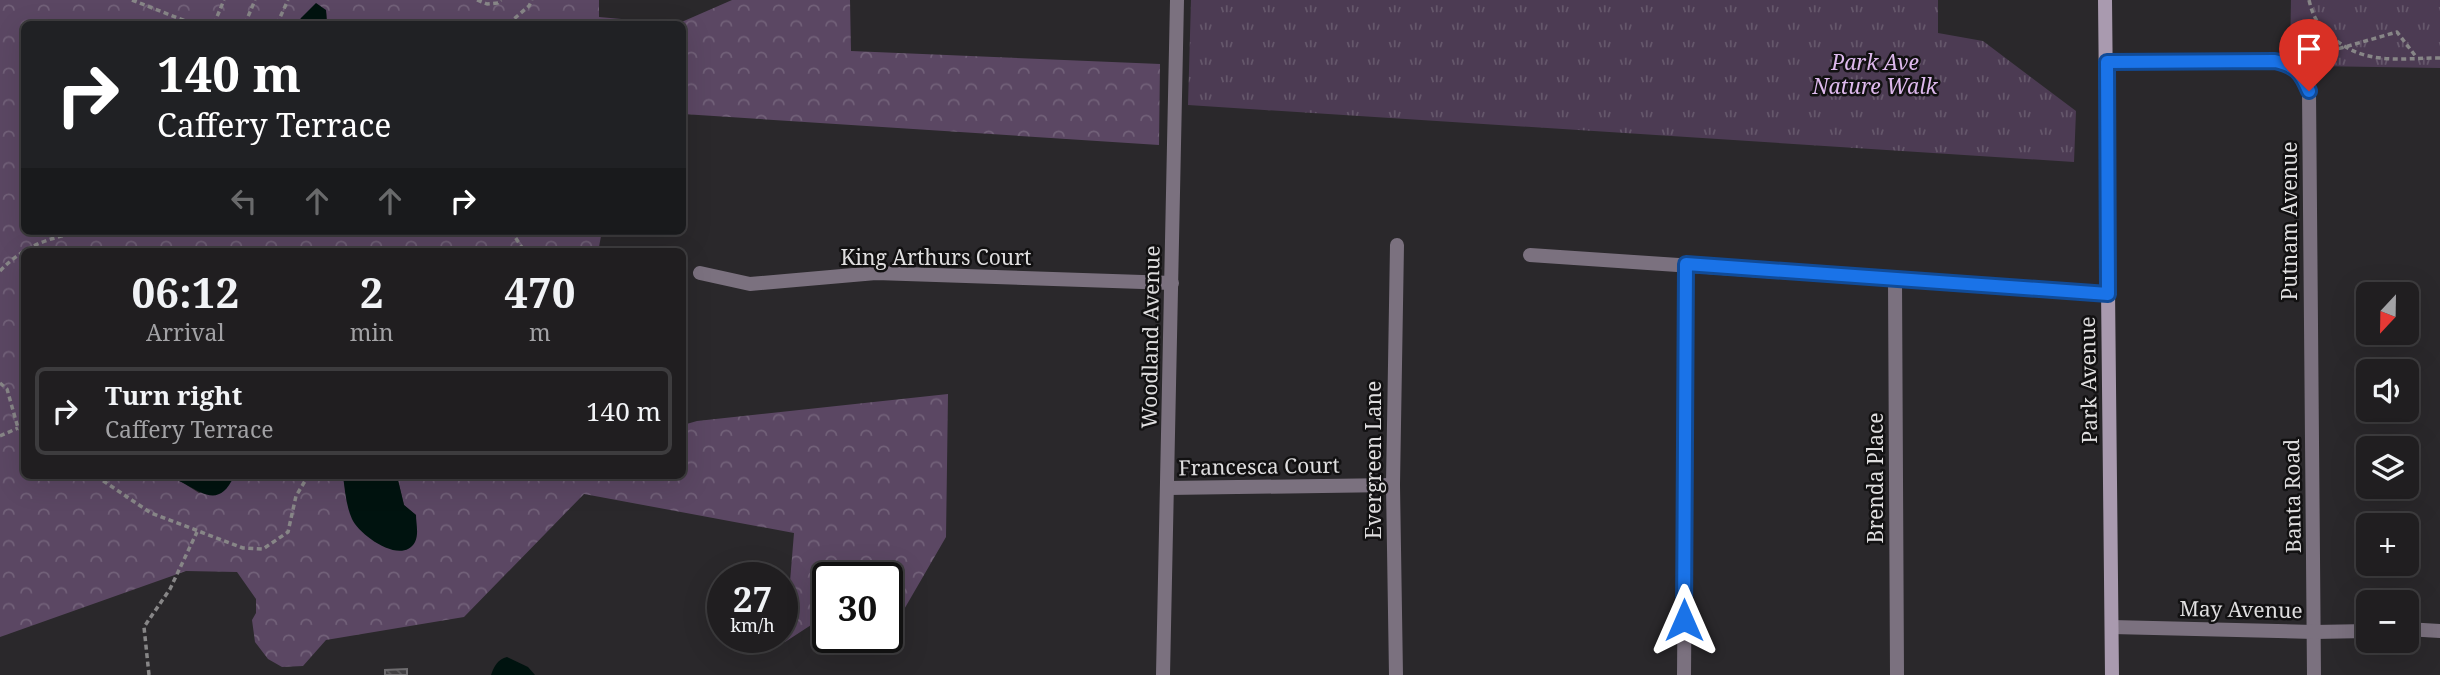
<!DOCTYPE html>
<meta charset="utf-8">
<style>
body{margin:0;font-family:"Noto Serif",serif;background:#282729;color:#f1f3f6;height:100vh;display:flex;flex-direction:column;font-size:26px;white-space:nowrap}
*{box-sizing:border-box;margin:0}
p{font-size:23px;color:#a2a2a5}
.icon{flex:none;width:38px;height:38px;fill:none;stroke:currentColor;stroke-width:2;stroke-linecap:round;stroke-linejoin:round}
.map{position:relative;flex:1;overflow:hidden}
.panel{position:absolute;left:21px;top:248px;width:665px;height:231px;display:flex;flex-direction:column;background:#201e20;border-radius:10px;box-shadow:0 7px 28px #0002,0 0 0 2px #3d3c3e}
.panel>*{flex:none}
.guide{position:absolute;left:21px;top:21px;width:665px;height:214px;border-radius:10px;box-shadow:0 7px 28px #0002,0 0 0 2px #3d3c3e;background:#202124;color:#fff;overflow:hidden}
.needle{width:46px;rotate:202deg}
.tools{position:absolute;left:2356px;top:282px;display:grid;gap:14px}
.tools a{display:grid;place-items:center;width:63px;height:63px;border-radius:10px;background:#201e20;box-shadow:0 7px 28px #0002,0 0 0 2px #3d3c3e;font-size:35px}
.speed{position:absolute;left:707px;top:562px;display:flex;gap:14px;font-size:35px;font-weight:700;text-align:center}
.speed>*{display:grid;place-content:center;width:91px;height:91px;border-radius:50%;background:#201e20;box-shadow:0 7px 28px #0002,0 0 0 2px #3d3c3e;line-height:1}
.speed small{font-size:18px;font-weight:400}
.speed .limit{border:4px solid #111;border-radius:10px;background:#fff;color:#111}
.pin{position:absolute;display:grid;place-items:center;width:60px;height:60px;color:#fff;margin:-72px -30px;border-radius:50% 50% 50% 0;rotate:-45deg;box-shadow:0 0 7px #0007}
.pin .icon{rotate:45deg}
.me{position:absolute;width:77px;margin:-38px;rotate:0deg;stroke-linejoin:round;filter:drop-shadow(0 0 5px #0008)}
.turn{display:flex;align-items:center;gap:24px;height:147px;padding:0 21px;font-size:32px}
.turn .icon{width:91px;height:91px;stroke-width:2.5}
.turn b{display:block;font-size:49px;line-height:60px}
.lanes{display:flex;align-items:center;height:66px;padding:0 21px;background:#0003;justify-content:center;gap:35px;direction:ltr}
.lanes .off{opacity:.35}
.eta{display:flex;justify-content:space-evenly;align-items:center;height:119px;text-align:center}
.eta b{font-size:42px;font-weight:700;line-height:49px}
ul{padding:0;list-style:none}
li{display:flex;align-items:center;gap:21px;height:88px;margin:0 14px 10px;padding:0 7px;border:4px solid #3d3c3e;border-radius:10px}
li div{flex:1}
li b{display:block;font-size:26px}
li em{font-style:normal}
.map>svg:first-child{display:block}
.forest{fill:url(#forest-crowns)}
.park{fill:url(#park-tufts)}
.water{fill:#00130f}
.building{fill:url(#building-back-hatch);stroke:#6e6c6f;stroke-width:2}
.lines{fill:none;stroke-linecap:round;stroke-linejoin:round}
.path{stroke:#878687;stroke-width:3.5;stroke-dasharray:5 3.5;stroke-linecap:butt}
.minor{stroke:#7b717f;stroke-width:14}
.secondary{stroke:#a99aaf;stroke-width:14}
.route-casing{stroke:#114b97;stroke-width:18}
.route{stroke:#1a73e8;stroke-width:12}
.labels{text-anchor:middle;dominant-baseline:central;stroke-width:5;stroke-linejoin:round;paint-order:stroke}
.park-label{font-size:21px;font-style:italic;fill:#deb9ed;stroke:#121112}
.street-label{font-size:21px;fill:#dfdedf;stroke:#121112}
</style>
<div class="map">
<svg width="2440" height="675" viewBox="0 0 2440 675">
<defs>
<pattern id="forest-crowns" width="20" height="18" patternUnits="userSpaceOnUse" patternTransform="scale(1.75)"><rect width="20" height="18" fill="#5b4763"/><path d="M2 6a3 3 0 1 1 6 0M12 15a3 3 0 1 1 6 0" fill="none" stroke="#726179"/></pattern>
<pattern id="park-tufts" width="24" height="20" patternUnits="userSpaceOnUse" patternTransform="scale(1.75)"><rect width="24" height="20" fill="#4c3b53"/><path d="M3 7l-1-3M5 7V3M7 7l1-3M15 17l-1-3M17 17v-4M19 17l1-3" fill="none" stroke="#65576b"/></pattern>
<pattern id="building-back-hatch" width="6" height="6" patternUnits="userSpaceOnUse" patternTransform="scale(1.75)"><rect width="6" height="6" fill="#413f42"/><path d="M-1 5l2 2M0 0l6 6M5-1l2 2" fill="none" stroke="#5c5a5d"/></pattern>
</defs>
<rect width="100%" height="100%" fill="#2a282b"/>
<path class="forest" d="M0,0H599V17L677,24L732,0H850L851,51L1160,64L1159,145L683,114L682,24H327L326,10L301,18L298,24H24V231H252L253,233L271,231H602L598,252H24V476H163L182,482L199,493L233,480L234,476H343L347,500L415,541L416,515L404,505L397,476H682L683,425L697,421L948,394L946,537L895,625L887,621V578H828V614L785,642L794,533L584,494L464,617L326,640L303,666L282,667L268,659L255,642L252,620L256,613V599L237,572L186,571L0,637Z"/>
<g class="park">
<path d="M1191,0H1938V33L1983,41L2076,111L2074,162L1188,105Z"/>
<path d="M2291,0H2440V68L2314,66L2290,56Z"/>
</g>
<g class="water">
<path d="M316,3L326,10L327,24H298L301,18Z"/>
<path d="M163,476H234C221,505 206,496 185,484C178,480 171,478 163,476Z"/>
<path d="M343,476H397L404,505L416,515C416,523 419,534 415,542C402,566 359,535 352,519C346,506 345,490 343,476Z"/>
<path d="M507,657L528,667L535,675H491C494,666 498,659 507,657Z"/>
</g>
<path class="building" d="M407,669V675H385V670Z"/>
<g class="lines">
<g class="path">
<path d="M132,0L193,24"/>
<path d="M477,0L487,4L498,3L501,0"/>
<path d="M2309,0C2313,17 2318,25 2331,36C2364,66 2399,58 2440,58"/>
<path d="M214,24L224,0"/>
<path d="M245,24L255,0"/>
<path d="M277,24L288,0"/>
<path d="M508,24L529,6L532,0"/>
<path d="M2306,58L2397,32L2417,58"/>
<path d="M511,231L525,252"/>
<path d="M0,271C26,244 51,237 87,231"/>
<path d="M0,383L7,389L18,428L24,431"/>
<path d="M0,436L18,428"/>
<path d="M96,476L151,513L243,548L263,549L288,532L296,496L308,476"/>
<path d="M149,675L144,627L170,589L197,532"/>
</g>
<g class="minor">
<path d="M2107,63L2275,61C2296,66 2301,72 2309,91L2314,675"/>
<path d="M1530,255L2108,294"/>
<path d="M700,273L750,284L876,273L1172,283"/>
<path d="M1895,280L1897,675"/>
<path d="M1168,488L1393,485"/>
<path d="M2112,627L2314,632L2368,631"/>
<path d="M2406,629L2440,631"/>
<path d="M1163,675L1177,0"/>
<path d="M1396,675L1393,485L1397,245"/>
<path d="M1684,675L1687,264"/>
</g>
<path class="secondary" d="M2105,0L2112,675"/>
</g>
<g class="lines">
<g class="route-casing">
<path id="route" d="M1684,620L1686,264L2108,294L2107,62L2275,61C2296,66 2301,72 2309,91"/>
</g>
<use href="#route" class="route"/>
</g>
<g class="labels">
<g class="park-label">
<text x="1875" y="62">Park Ave<tspan x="1875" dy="24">Nature Walk</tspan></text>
</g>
<g class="street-label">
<text transform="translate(2289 221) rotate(-90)">Putnam Avenue</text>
<text x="936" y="257">King Arthurs Court</text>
<text transform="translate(1150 337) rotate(-89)">Woodland Avenue</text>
<text transform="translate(2088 380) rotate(-91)">Park Avenue</text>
<text transform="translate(1373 460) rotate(-90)">Evergreen Lane</text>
<text transform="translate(1259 466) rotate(-1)">Francesca Court</text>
<text transform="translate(1875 478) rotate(-90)">Brenda Place</text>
<text transform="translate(2292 496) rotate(-91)">Banta Road</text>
<text transform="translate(2241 609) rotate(1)">May Avenue</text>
</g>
</g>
</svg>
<div class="tools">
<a><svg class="needle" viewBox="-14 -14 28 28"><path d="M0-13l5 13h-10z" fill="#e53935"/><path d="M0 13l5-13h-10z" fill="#a2a2a5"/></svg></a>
<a><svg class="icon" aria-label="sound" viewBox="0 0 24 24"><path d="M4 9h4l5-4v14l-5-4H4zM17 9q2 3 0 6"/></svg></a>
<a><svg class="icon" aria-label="layers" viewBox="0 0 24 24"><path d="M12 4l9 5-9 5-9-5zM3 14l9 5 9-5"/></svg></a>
<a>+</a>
<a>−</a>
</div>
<div class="speed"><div>27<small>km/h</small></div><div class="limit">30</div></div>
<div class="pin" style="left:2309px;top:91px;background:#d93025"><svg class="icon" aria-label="arrive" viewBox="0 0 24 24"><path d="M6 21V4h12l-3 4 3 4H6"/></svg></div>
<svg class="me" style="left:1684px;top:620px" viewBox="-20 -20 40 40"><path d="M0-17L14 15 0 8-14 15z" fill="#1a73e8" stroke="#fff" stroke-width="4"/></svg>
<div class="guide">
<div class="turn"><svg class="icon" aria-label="right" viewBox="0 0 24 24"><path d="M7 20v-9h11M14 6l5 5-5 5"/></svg><div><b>140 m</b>Caffery Terrace</div></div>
<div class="lanes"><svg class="icon off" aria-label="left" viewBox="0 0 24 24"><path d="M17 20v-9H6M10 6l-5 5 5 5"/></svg><svg class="icon off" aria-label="ahead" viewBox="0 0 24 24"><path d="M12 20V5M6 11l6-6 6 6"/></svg><svg class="icon off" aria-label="ahead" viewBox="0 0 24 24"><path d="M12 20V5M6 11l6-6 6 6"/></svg><svg class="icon" aria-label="right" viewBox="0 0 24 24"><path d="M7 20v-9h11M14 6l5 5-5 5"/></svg></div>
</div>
<section class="panel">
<div class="eta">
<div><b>06:12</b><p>Arrival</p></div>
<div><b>2</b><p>min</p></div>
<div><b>470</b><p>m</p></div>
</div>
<ul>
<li><svg class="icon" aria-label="right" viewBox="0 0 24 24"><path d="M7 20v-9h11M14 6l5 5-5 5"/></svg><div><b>Turn right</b><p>Caffery Terrace</p></div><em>140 m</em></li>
</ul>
</section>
</div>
